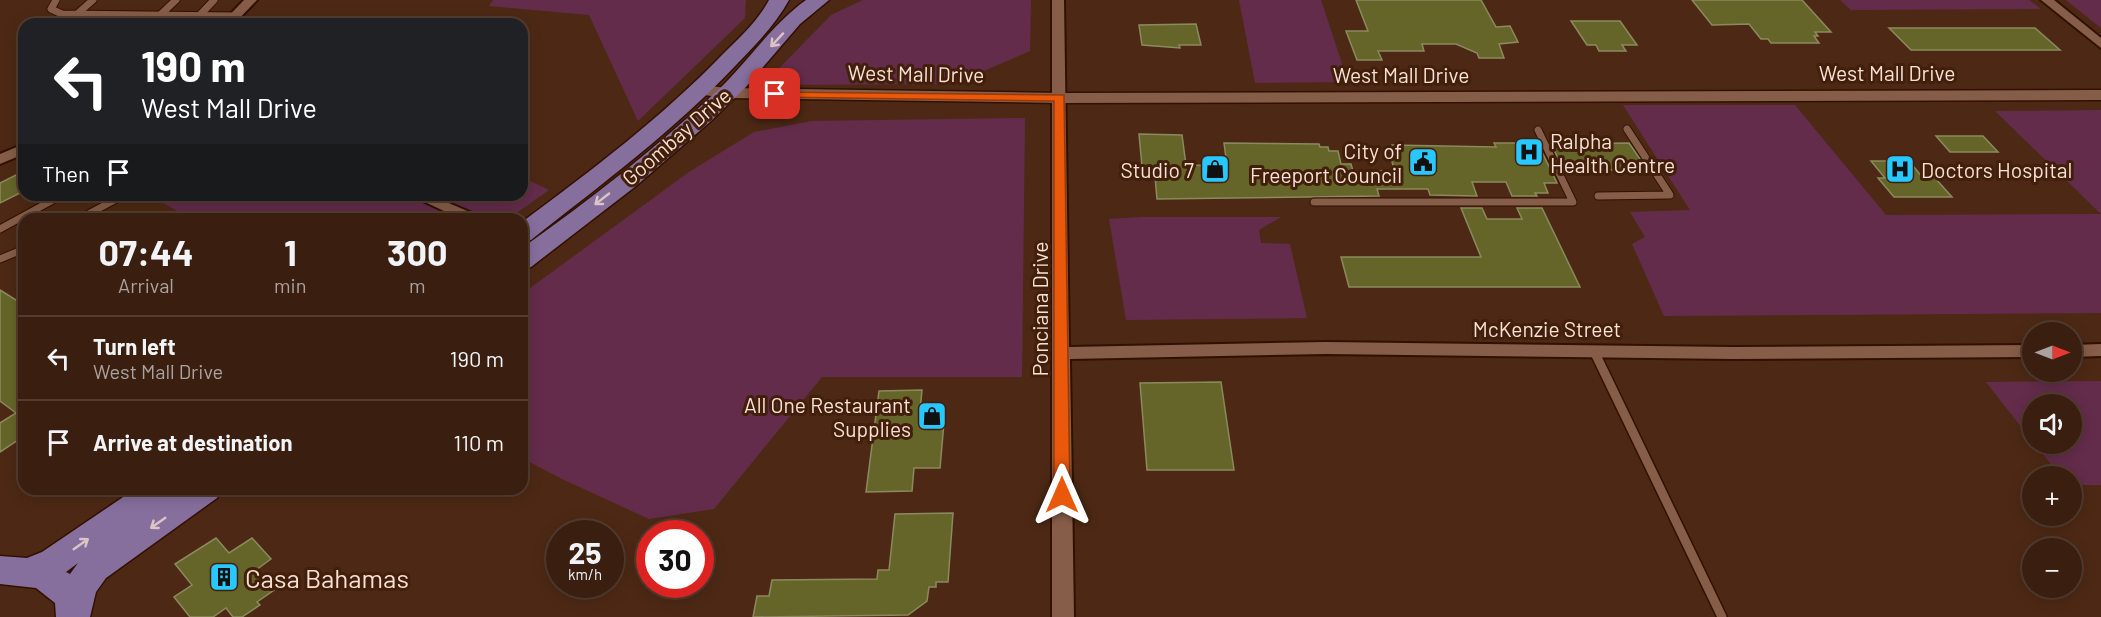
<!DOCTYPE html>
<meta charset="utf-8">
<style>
body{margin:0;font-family:Barlow,sans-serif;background:#412719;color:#f1f3f6;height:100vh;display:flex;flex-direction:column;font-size:22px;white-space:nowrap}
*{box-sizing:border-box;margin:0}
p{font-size:20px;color:#aba29f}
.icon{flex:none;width:33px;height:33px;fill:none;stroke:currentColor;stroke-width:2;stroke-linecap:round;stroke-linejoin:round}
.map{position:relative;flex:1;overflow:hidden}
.details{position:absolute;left:18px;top:213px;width:510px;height:282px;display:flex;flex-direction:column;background:#3a1f10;border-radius:18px;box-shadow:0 3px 15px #0003,0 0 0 2px #543d30}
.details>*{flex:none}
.top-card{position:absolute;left:18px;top:18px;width:510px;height:183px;border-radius:18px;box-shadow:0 3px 15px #0003,0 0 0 2px #543d30;background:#202124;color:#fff;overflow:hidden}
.needle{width:39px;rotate:90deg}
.fabs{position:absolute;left:2022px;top:322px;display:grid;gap:12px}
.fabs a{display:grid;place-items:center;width:60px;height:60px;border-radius:50%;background:#3a1f10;box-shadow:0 3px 15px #0003,0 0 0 2px #543d30;font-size:30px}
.speed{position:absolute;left:546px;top:520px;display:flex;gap:12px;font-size:30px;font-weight:700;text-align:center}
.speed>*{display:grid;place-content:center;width:78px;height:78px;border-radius:50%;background:#3a1f10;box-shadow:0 3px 15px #0003,0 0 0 2px #543d30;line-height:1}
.speed small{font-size:15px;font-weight:400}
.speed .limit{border:9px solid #d22;background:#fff;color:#111}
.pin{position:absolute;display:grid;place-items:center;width:51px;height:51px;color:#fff;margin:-26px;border-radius:12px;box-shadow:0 3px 9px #0006}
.me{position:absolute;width:66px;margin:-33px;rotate:0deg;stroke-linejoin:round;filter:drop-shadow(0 0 4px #0008)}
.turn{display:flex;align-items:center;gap:21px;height:126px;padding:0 24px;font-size:27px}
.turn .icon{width:78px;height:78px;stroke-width:2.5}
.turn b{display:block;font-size:42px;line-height:51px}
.then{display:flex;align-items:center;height:57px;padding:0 24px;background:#0003;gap:12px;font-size:22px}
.eta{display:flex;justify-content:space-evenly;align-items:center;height:102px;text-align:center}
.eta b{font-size:36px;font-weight:700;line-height:42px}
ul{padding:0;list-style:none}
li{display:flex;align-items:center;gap:18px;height:84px;padding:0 24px;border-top:2px solid #543d30}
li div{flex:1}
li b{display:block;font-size:22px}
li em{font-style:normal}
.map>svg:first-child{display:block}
.green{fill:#632c4b}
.building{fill:#666529;stroke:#8b8a5e;stroke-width:1.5}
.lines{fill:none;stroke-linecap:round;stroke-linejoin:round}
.service-far1-casing{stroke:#321000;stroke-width:9}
.service-casing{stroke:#321000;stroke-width:12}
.minor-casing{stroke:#321000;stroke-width:4}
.tertiary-casing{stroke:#321000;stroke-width:3}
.primary-casing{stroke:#321000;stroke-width:3}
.service-far1{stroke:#865d48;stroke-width:7}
.service{stroke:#865d48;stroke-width:9}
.minor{fill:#865d48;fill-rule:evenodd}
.tertiary{fill:#865d48;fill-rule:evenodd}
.primary{fill:#866f9d;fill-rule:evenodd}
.oneway{stroke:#dcc4c6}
.route{fill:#ea580c;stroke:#983908;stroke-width:1.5}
.labels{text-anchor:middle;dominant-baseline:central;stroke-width:6;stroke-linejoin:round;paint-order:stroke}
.street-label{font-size:21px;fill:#f8e0d4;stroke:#421f0b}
.poi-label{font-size:21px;fill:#f8e0d4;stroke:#421f0b;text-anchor:end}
.near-poi-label{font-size:26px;fill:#f8e0d4;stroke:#421f0b;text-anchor:start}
</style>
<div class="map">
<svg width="2101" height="617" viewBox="0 0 2101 617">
<rect width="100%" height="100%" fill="#4d2915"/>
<g class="green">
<path d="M493,0H746L745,18L638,121L589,15L489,6Z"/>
<path d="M863,0H1031L1030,51L953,84L763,85L831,15Z"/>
<path d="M1239,0H1321L1348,82L1255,83Z"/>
<path d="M1840,0H2029L2041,9L1851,10Z"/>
<path d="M2066,0H2101V28Z"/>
<path d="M1623,105H1795L1886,215L2101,214V313L1664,316L1632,244L1645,237L1630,212L1690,210Z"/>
<path d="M2101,110V214L1995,111Z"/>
<path d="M1025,118L1022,377H822L714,509L649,519L562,479L522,458V294L689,172L754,132L812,121Z"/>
<path d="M522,177L549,190L508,219H191L156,199L163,195H522Z"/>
<path d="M1142,217H1281L1259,230L1261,243L1290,244L1307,318L1126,320L1109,219Z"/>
<path d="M2101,381V485H2072V477H2061L2035,444H2072V405H2032V441L1986,382Z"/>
</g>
<g class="building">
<path d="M1356,0H1481L1496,27L1510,26L1518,42L1499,44L1504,58H1479L1477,53L1456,44H1422L1424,51H1378L1382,60H1357L1346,31H1368Z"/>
<path d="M1692,0H1802L1831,32H1815L1818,36H1814L1819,43H1771L1768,39H1761L1749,24L1712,25Z"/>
<path d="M1571,21H1620L1637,45H1622L1626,51H1599L1596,45H1587Z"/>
<path d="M1196,24L1201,45H1179L1180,48L1142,45L1139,25Z"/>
<path d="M1889,28H2035L2060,50H1911Z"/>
<path d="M1139,134L1182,135L1186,165L1227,166L1224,143L1319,144L1320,147H1328L1329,151H1338L1341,164H1351L1353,171H1395L1388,150H1394L1392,145L1496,147L1494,143H1515L1518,148H1540L1557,183H1544L1548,193H1535L1537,196H1512L1506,182H1472L1477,196L1430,195L1428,189H1377L1379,196L1157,199L1155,177H1143Z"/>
<path d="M1936,136H1983L1998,152H1950Z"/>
<path d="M1629,143L1647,169L1564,171L1553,148H1568L1565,144Z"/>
<path d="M1871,161H1909L1923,178H1935L1952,197H1894L1878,178H1885Z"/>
<path d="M24,171V191L0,203V183Z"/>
<path d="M1461,208H1482L1487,219H1522L1517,208H1542L1580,287H1349L1341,257H1481Z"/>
<path d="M0,290L24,305V436L0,452V423L16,413L0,401Z"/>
<path d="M1221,382L1234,470H1147L1140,383Z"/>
<path d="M922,390L920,411H945L940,468H914L912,491L866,492L879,391Z"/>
<path d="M953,513L948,582H936V587H929L927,601L908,615L753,617L757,596H769L772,580L877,579L878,570H889L895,514Z"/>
<path d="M216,538L229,553L252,538L271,559L256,570L274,590L257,602L260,605L242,617H233L226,608L213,617H190L174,597L192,585L175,564Z"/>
</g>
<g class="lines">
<g class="service-far1-casing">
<g id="service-far1">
<path d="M56,0L51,9L62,14L235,16"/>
<path d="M76,15L93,0"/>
<path d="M159,16L176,0"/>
<path d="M199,16L214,0"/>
<path d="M1598,196L1670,195L1627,129"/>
<path d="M1314,202H1573L1538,130"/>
<path d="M79,219L124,195"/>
<path d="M0,229L62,195"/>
<path d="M0,259L24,249"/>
</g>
</g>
<g class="service-casing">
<path id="service" d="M1594,351L1722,617"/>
</g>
<g class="minor-casing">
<g id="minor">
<path d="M244,0H257L234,24H221Z"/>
<path d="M1052,0H1064L1069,347L1326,342L1733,347L2032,345V357L1733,359L1326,354L1070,359L1074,617H1052Z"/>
<path d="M2041,0H2054L2101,38V48Z"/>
<path d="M24,144V154L0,164V154Z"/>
<path d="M410,195H430L479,216L482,219H461Z"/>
<path d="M2101,344V356L2072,357V345Z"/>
</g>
</g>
<g class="tertiary-casing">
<path id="tertiary" d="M702,85L727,88L1060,93L2101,90V100L1060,103L727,98L696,94L694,90Z"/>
</g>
<g class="primary-casing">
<g id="primary">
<path d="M769,0H789C776,24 756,44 737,64C675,130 602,184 531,240L522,242V222C592,170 661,118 722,55C739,38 758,21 769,0Z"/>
<path d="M806,0H829L800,24L746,87L711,121L636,186L531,267L522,270V248C590,200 656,148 717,91C748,62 771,25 806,0Z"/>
<path d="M135,489H175L171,497L182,489H222L217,498L106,578L96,592L90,617H56L55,603L36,588L0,584V556L27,558L42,552ZM78,563L70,574L66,572Z"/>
</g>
</g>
<use href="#service-far1" class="service-far1"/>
<use href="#service" class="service"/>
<use href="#minor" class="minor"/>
<use href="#tertiary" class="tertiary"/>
<use href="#primary" class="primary"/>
</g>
<defs><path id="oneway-shaft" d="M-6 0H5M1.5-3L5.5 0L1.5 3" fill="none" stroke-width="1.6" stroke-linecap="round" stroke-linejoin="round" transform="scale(1.5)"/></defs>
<g class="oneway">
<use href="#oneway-shaft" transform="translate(777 40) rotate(133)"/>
<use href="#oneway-shaft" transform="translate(602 199) rotate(142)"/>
<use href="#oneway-shaft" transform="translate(158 523) rotate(145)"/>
<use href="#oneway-shaft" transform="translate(81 544) rotate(-35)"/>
</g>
<path class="route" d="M771,92L1064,95L1070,495L1068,499H1057L1054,495V101L775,97L771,96Z"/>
<defs>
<g id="hospital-square" transform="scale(1.5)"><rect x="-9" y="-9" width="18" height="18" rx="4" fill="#27c8ff" stroke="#421f0b"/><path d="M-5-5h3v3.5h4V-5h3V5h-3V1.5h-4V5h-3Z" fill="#111"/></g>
<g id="civic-square" transform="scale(1.5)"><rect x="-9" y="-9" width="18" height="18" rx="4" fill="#27c8ff" stroke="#421f0b"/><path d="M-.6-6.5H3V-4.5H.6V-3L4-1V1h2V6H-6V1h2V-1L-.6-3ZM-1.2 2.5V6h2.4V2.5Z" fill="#111"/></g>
<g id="shop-square" transform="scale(1.5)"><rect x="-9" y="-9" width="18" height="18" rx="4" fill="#27c8ff" stroke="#421f0b"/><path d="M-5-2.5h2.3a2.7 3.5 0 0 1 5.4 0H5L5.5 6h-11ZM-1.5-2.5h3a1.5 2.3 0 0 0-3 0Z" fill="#111"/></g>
<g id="building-square" transform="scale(1.5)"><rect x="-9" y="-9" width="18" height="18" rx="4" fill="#27c8ff" stroke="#421f0b"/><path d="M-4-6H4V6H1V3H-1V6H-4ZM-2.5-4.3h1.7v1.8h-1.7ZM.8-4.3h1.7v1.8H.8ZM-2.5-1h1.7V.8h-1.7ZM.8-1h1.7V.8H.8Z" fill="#111"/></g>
</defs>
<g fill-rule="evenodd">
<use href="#hospital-square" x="1529" y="152"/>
<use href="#civic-square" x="1423" y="162"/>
<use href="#shop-square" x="1215" y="169"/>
<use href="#hospital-square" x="1900" y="169"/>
<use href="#shop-square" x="932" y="416"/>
<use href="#building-square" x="224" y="577"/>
</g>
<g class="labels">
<g class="street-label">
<text x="1887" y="72">West Mall Drive</text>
<text transform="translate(916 73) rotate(1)">West Mall Drive</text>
<text x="1401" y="74">West Mall Drive</text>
<text transform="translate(676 136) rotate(-41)">Goombay Drive</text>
<text transform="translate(1039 309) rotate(-90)">Ponciana Drive</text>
<text x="1547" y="328">McKenzie Street</text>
</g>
<g class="poi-label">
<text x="1550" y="140" text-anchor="start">Ralpha<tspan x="1550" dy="24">Health Centre</tspan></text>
<text x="1402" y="150">City of<tspan x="1402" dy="24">Freeport Council</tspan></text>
<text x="1194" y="169">Studio 7</text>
<text x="1921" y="169" text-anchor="start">Doctors Hospital</text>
<text x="911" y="404">All One Restaurant<tspan x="911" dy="24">Supplies</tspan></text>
</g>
<g class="near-poi-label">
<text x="245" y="577">Casa Bahamas</text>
</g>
</g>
</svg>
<div class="fabs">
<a><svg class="needle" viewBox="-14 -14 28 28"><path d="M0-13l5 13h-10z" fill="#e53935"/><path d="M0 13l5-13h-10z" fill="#aba29f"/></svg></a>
<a><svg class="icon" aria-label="sound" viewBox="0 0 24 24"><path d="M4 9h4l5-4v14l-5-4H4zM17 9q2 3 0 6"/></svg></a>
<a>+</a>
<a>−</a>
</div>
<div class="speed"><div>25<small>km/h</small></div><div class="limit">30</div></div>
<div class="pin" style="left:775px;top:94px;background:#d93025"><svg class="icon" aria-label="arrive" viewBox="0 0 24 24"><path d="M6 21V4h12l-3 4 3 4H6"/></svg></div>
<svg class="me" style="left:1062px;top:495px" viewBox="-20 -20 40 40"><path d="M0-17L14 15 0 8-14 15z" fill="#ea580c" stroke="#fff" stroke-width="4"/></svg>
<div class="top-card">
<div class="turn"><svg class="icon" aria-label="left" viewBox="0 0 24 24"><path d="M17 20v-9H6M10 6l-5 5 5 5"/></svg><div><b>190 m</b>West Mall Drive</div></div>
<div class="then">Then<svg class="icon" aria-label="arrive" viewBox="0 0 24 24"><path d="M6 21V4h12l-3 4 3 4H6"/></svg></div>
</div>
<section class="details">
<div class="eta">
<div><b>07:44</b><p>Arrival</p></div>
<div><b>1</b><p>min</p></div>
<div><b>300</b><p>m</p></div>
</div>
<ul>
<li><svg class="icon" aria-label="left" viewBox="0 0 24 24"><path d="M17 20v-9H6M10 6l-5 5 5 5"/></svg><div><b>Turn left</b><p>West Mall Drive</p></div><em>190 m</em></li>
<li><svg class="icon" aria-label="arrive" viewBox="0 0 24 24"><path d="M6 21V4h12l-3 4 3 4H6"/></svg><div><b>Arrive at destination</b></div><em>110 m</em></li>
</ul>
</section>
</div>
